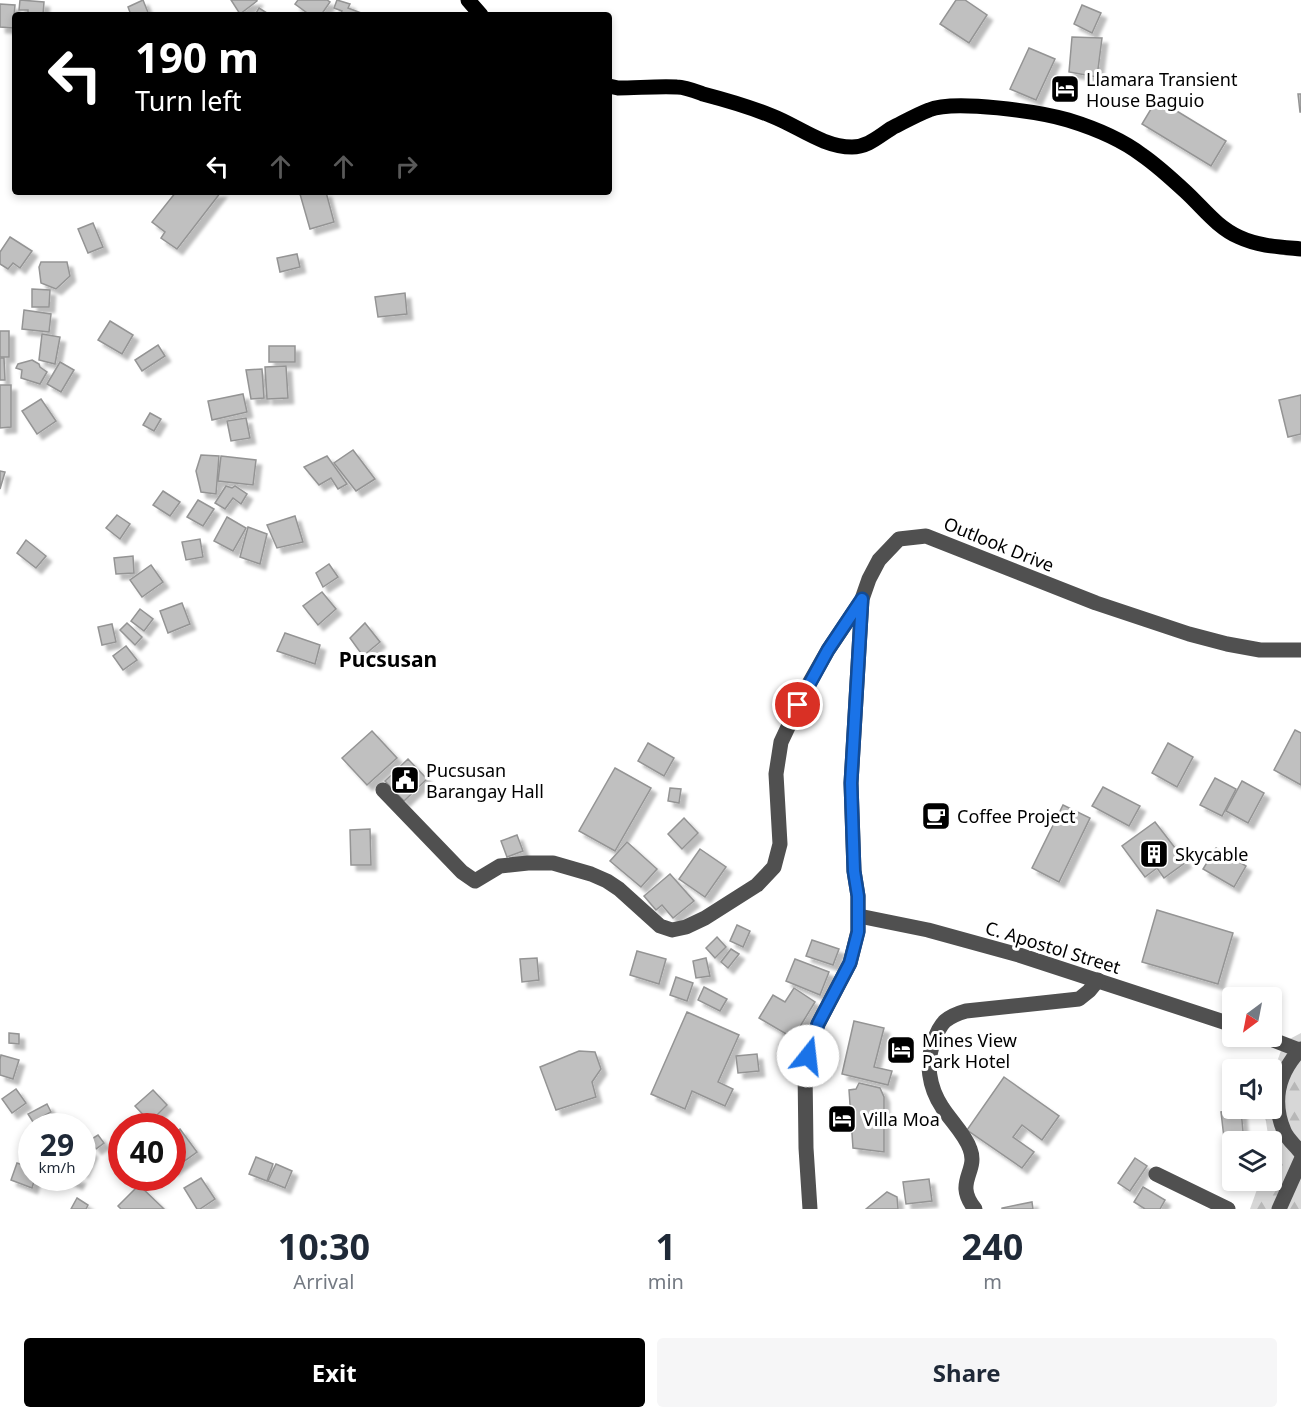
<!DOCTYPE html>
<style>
body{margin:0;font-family:"Noto Sans",sans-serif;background:#f6f6f7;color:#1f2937;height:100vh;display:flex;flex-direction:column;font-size:22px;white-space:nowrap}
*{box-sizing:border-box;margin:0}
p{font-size:20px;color:#747a83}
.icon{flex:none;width:33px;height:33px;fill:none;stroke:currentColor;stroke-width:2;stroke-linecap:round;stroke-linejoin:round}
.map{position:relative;height:1209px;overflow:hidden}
.side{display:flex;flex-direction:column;background:#fff;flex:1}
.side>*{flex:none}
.guide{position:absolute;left:12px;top:12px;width:600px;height:183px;border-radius:6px;box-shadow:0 3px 9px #0003;background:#000;color:#fff;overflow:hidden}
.needle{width:39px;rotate:212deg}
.buttons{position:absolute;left:1222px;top:987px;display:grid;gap:12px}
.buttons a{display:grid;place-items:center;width:60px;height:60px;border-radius:6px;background:#fff;box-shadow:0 3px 9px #0003;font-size:30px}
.speed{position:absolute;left:18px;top:1113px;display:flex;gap:12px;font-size:30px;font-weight:700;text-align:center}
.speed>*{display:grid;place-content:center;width:78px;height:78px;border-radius:50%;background:#fff;box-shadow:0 3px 9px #0003;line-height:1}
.speed small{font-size:15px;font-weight:400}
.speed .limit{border:9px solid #d22;background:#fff;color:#111}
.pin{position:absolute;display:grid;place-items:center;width:51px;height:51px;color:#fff;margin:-26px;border:3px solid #fff;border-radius:50%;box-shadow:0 2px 6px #0007}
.me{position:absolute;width:66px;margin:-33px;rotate:16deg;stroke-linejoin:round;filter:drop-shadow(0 0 4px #0008)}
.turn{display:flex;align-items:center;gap:21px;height:126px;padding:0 24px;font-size:27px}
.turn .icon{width:78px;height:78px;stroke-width:2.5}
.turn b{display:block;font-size:42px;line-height:51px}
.lanes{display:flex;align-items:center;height:57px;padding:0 24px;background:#0003;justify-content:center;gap:30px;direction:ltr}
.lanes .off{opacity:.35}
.eta{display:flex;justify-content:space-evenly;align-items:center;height:102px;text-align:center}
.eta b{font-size:36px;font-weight:700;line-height:42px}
.action{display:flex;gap:12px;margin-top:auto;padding:12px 24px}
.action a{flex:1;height:69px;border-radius:6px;background:#000;color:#fff;font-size:24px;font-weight:700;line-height:69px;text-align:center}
.action a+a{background:#f6f6f7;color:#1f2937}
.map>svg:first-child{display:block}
.forest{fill:url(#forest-firs)}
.building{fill:#c0c0c0;stroke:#949494;stroke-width:1.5;filter:url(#shadow)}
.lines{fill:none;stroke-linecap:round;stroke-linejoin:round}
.minor{stroke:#505050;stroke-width:15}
.major{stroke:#000;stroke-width:15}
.route-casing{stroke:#114b97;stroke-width:15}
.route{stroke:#1a73e8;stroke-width:10}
.labels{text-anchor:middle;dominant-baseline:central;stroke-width:6;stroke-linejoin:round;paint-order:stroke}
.poi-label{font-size:18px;fill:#000;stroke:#fff;text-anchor:start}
.street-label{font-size:18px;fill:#000;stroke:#fff}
.quarter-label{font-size:21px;font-weight:bold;fill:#000;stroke:#fff}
</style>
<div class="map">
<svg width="1301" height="1209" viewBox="0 0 1301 1209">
<defs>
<pattern id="forest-firs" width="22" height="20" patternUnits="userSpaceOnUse" patternTransform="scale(1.5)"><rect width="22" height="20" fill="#d7d7d7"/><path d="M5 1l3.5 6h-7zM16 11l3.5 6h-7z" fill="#b7b7b7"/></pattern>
<filter id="shadow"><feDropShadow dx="5.5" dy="5.5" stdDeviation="1.5" flood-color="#0004"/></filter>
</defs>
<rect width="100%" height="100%" fill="#fff"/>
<path class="forest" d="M1301,1033V1209H1250L1260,1181L1272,1180V1142L1269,1141L1264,1109L1272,1108V1076L1284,1042Z"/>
<g class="building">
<path d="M20,0L44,2L43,15H28V10H19Z"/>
<path d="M143,0L149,15H131L128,7Z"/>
<path d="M231,0H257V1L240,14Z"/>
<path d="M298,0H327L330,2L321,15H310L295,4Z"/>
<path d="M337,0L350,4L348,8L361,13L360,15H340L342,11L334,8Z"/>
<path d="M956,0H965L987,15L969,43L940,24Z"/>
<path d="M0,4L15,5L13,28L0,27Z"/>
<path d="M1082,5L1101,13L1092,33L1074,24Z"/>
<path d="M259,8L270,15H255Z"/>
<path d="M1072,37L1102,38L1097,77L1069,72Z"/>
<path d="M1029,48L1055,59L1036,100L1010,89Z"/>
<path d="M1298,94H1301V112H1300Z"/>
<path d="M1157,99L1226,141L1211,166L1142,124Z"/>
<path d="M176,192H221L177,249L161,238L165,232L152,222Z"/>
<path d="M309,192H326L334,222L310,229L300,194Z"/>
<path d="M93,223L103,247L88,253L78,229Z"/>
<path d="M10,237L32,251L20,268L13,263L8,269L0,264V252Z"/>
<path d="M297,254L300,267L280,272L277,258Z"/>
<path d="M41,262H67L70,276L56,289L41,283L39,267Z"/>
<path d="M32,289L50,290L49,307H32Z"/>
<path d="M405,293L407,314L378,317L375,297Z"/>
<path d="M24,310L51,314L49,332L22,329Z"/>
<path d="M110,321L133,335L122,354L98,340Z"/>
<rect x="0" y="331" width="9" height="26"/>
<path d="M42,334L60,337L55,364L39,360Z"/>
<path d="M158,345L165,356L142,371L135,360Z"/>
<rect x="269" y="346" width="26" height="16"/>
<path d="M0,358H4L5,380H0Z"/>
<path d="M32,360L39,364L40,367L47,372L40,384L21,378L22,370L16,368L18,364Z"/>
<path d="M60,362L74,370L61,392L47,384Z"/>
<path d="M286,366L288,398L267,399L265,367Z"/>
<path d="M262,369L264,398L251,399L246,370Z"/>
<path d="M0,385H11V427L0,428Z"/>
<path d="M243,394L247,412L212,420L208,401Z"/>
<path d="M1301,395V434L1288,437L1279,400Z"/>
<path d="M41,399L56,421L37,434L22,411Z"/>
<path d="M150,413L161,419L154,431L143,425Z"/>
<path d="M246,418L250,438L231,441L227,421Z"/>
<path d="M353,450L375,479L356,491L334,463Z"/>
<path d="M201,455L219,456L216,494L201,492L196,471Z"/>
<path d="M221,456L256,460L253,485L218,481Z"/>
<path d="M327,456L347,484L338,489L331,478L319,485L304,467Z"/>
<path d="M0,471L5,472L0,489Z"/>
<path d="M226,486L232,488L235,486L247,494L241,504L233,498L225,509L215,503Z"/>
<path d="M163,491L180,502L170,516L153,505Z"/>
<path d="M198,500L214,509L203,526L187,517Z"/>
<path d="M117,515L130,524L120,539L106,528Z"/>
<path d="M295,516L303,542L277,548L267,525Z"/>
<path d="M227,517L246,528L233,551L214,541Z"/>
<path d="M248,527L267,534L260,564L240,557Z"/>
<path d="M200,539L203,557L186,560L182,542Z"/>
<path d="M26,540L46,556L36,568L17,553Z"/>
<path d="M133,556L134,573L116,574L114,558Z"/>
<path d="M329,564L338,577L323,587L316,573Z"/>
<path d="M151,565L163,582L142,597L130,580Z"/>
<path d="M322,592L336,609L318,625L303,606Z"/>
<path d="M182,603L190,624L168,633L160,611Z"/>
<path d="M140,609L153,619L144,631L131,621Z"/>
<path d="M127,623L142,637L135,645L120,630Z"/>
<path d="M365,623L380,642L363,656L350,638Z"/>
<path d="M112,624L116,642L102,645L98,627Z"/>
<path d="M285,633L320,645L315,664L277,651Z"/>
<path d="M126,646L137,660L123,670L113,656Z"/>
<path d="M1295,730L1301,733V785L1274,770Z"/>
<path d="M372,731L397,758L367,785L342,758Z"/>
<path d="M648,743L674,758L664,776L638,761Z"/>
<path d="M1168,743L1193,757L1177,787L1152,773Z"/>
<path d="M408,759L427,779L404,801L385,781Z"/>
<path d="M615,768L651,788L615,851L579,831Z"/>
<path d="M1215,778L1236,789L1222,816L1200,805Z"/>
<path d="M1242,781L1264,793L1248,823L1226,811Z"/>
<path d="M1103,787L1140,806L1129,826L1092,806Z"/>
<path d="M670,788L681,789L679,803L668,801Z"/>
<path d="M1063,805L1090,818L1059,882L1032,868Z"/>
<path d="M684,818L698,833L682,849L668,834Z"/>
<path d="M1155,822L1186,862L1164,878L1157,868L1145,877L1122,846Z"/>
<path d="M370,829L371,865H351L350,830Z"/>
<path d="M517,835L523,851L507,857L501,841Z"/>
<path d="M627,842L657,869L641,887L610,861Z"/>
<path d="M1216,848L1246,866L1234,887L1203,869Z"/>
<path d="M700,849L726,867L705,897L679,879Z"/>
<path d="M670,874L694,901L673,918L662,905L656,910L644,896Z"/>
<path d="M1157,910L1233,933L1218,984L1142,962Z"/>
<path d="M737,925L750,931L743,947L730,941Z"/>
<path d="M717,937L726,947L715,958L706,948Z"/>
<path d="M812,940L839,949L833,965L806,956Z"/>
<path d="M731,949L739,954L728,968L721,962Z"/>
<path d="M637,951L666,959L659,984L630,975Z"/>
<path d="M537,958L539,980L522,982L520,959Z"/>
<path d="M706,958L710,976L696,978L693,961Z"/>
<path d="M795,959L829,972L820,995L786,981Z"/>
<path d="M676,977L693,983L687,1001L670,995Z"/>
<path d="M704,987L727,999L720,1011L698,1000Z"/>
<path d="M794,988L815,1002L793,1038L759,1018L773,995L785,1002Z"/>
<path d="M687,1012L739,1035L718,1082L733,1089L725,1106L692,1091L685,1109L651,1094Z"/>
<path d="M854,1021L884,1028L874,1067L892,1071L888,1085L842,1074Z"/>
<path d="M9,1033L19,1034V1044L9,1043Z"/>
<path d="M579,1051L595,1052L601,1069L592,1082L596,1097L556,1110L540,1067Z"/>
<path d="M757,1054L759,1071L738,1073L736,1056Z"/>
<path d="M1,1055L19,1060L13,1079L0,1075V1059Z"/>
<path d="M1004,1077L1059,1116L1042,1140L1022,1125L1013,1137L1034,1152L1022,1168L967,1130Z"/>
<path d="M859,1083L880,1088L884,1097V1152L853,1148L849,1090L856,1089Z"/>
<path d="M16,1089L26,1103L12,1113L2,1099Z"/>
<path d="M153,1090L167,1105L150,1122L135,1106Z"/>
<path d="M47,1104L51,1112L33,1122L28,1114Z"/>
<path d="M1241,1110L1244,1142H1233V1146L1225,1147L1221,1112Z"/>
<path d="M180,1129L197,1152L172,1170V1135Z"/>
<path d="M98,1135L104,1143L96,1149L90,1140Z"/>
<path d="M82,1148L92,1152L82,1173Z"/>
<path d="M256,1157L273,1164L267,1181L249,1174Z"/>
<path d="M1135,1158L1147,1166L1130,1191L1118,1183Z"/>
<path d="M17,1163L32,1168V1178H35L32,1188L11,1180Z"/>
<path d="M276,1164L292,1171L285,1188L268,1181Z"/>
<path d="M66,1178H80L77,1184Z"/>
<path d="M201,1178L215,1199L200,1209H197L184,1188Z"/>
<path d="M929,1179L932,1201L906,1204L903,1182Z"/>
<path d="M139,1185L164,1209H121L118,1206Z"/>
<path d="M1143,1187L1165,1200L1160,1209H1145L1134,1202Z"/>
<path d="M887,1192L897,1197L898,1209H866Z"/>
<path d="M77,1198L88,1205L86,1209H71Z"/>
<path d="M1032,1202L1033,1209H1002V1208Z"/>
</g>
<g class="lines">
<g class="minor">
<path d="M383,790L462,872L475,881L500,866L528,863H553L591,874L607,881L619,889L660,926L672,930L686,927L705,918L757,885L774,867L780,844L776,774L781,742L806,689L828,650L861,601"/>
<path d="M859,916L928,930L1019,955L1233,1025"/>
<path d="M1263,1036L1299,1050"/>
<path d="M1301,1049C1279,1072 1271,1100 1284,1131C1287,1139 1296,1146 1301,1153"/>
<path d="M1156,1174L1228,1209"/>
<path d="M810,1209L806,1148L805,1069L818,1024L850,963L858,931V896L854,871L851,783L862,599L869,579L879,560L899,539L926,536L1096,603L1189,634L1227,644L1260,650H1301"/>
<path d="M975,1209C953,1182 979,1172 970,1149C965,1134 950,1120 942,1107C929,1087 925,1063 934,1041C936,1035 940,1026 945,1021C951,1016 959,1013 966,1011L1079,999L1089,991L1098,980"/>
<path d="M1279,1209L1301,1160"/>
</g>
<g class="major">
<path d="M468,0L481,15"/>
<path d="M609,86L618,88C637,88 657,86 677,87C685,87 695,91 703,94C726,100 750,107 772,116C798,126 823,147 852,147C868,147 879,136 892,128C904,122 916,115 929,110C954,99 1041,112 1068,120C1094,128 1121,139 1142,155C1158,166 1173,180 1187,193C1204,209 1217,227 1239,237C1258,246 1280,247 1301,249"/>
</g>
</g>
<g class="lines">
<g class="route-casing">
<path id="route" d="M798,705L828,650L862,599L851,783L854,871L858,896V932L850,963L818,1024L808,1056"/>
</g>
<use href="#route" class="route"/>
</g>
<defs>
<g id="hotel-square" transform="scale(1.5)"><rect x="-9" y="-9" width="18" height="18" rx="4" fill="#000" stroke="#fff"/><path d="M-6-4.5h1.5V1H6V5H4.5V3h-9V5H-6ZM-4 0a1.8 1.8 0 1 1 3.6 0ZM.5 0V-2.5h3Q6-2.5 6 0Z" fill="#fff"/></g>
<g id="civic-square" transform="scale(1.5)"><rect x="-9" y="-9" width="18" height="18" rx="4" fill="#000" stroke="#fff"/><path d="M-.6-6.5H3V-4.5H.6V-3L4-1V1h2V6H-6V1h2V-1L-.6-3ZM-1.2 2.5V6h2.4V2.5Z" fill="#fff"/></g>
<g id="cafe-square" transform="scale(1.5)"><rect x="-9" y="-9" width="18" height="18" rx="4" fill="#000" stroke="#fff"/><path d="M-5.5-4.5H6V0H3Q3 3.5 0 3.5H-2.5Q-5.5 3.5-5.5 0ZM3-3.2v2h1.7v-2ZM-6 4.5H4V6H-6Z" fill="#fff"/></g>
<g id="building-square" transform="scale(1.5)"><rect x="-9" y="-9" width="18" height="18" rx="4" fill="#000" stroke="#fff"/><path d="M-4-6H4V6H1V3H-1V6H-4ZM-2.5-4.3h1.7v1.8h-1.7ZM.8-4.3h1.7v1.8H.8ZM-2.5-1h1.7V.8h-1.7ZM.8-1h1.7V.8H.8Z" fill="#fff"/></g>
</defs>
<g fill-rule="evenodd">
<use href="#hotel-square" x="1065" y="89"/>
<use href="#civic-square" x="405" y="780"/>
<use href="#cafe-square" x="936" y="816"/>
<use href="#building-square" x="1154" y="854"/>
<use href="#hotel-square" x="901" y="1050"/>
<use href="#hotel-square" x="842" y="1119"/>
</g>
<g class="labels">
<g class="poi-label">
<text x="1086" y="79">Llamara Transient<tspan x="1086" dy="21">House Baguio</tspan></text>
<text x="426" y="770">Pucsusan<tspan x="426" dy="21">Barangay Hall</tspan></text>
<text x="957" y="816">Coffee Project</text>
<text x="1175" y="854">Skycable</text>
<text x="922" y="1040">Mines View<tspan x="922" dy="21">Park Hotel</tspan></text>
<text x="863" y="1119">Villa Moa</text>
</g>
<g class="street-label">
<text transform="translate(999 544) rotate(22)">Outlook Drive</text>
<text transform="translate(1053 947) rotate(17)">C. Apostol Street</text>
</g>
<g class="quarter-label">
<text x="388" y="659">Pucsusan</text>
</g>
</g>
</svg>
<div class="buttons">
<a><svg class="needle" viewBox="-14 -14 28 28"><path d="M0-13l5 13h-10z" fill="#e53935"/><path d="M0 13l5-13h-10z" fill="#747a83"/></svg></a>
<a><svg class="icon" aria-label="sound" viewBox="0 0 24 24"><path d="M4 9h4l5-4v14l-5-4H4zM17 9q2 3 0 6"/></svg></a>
<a><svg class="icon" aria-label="layers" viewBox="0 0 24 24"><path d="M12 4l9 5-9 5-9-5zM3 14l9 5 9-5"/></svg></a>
</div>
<div class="speed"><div>29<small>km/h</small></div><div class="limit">40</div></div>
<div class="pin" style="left:798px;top:705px;background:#d93025"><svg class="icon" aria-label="arrive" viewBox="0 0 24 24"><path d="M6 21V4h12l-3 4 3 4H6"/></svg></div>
<svg class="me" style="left:808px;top:1056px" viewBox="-20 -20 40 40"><circle r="19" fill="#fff"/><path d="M0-13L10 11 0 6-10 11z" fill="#1a73e8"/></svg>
<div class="guide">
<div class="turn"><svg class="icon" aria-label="left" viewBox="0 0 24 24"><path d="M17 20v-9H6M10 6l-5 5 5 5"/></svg><div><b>190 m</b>Turn left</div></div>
<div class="lanes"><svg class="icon" aria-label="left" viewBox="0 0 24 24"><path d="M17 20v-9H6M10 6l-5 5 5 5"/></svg><svg class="icon off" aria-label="ahead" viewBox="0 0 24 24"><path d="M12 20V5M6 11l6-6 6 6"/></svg><svg class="icon off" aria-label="ahead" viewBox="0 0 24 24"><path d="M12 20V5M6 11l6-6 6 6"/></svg><svg class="icon off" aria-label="right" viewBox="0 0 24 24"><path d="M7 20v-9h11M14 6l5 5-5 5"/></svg></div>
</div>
</div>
<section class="side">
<div class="eta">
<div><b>10:30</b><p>Arrival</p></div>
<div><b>1</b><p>min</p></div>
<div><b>240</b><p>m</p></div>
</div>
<div class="action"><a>Exit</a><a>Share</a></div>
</section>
